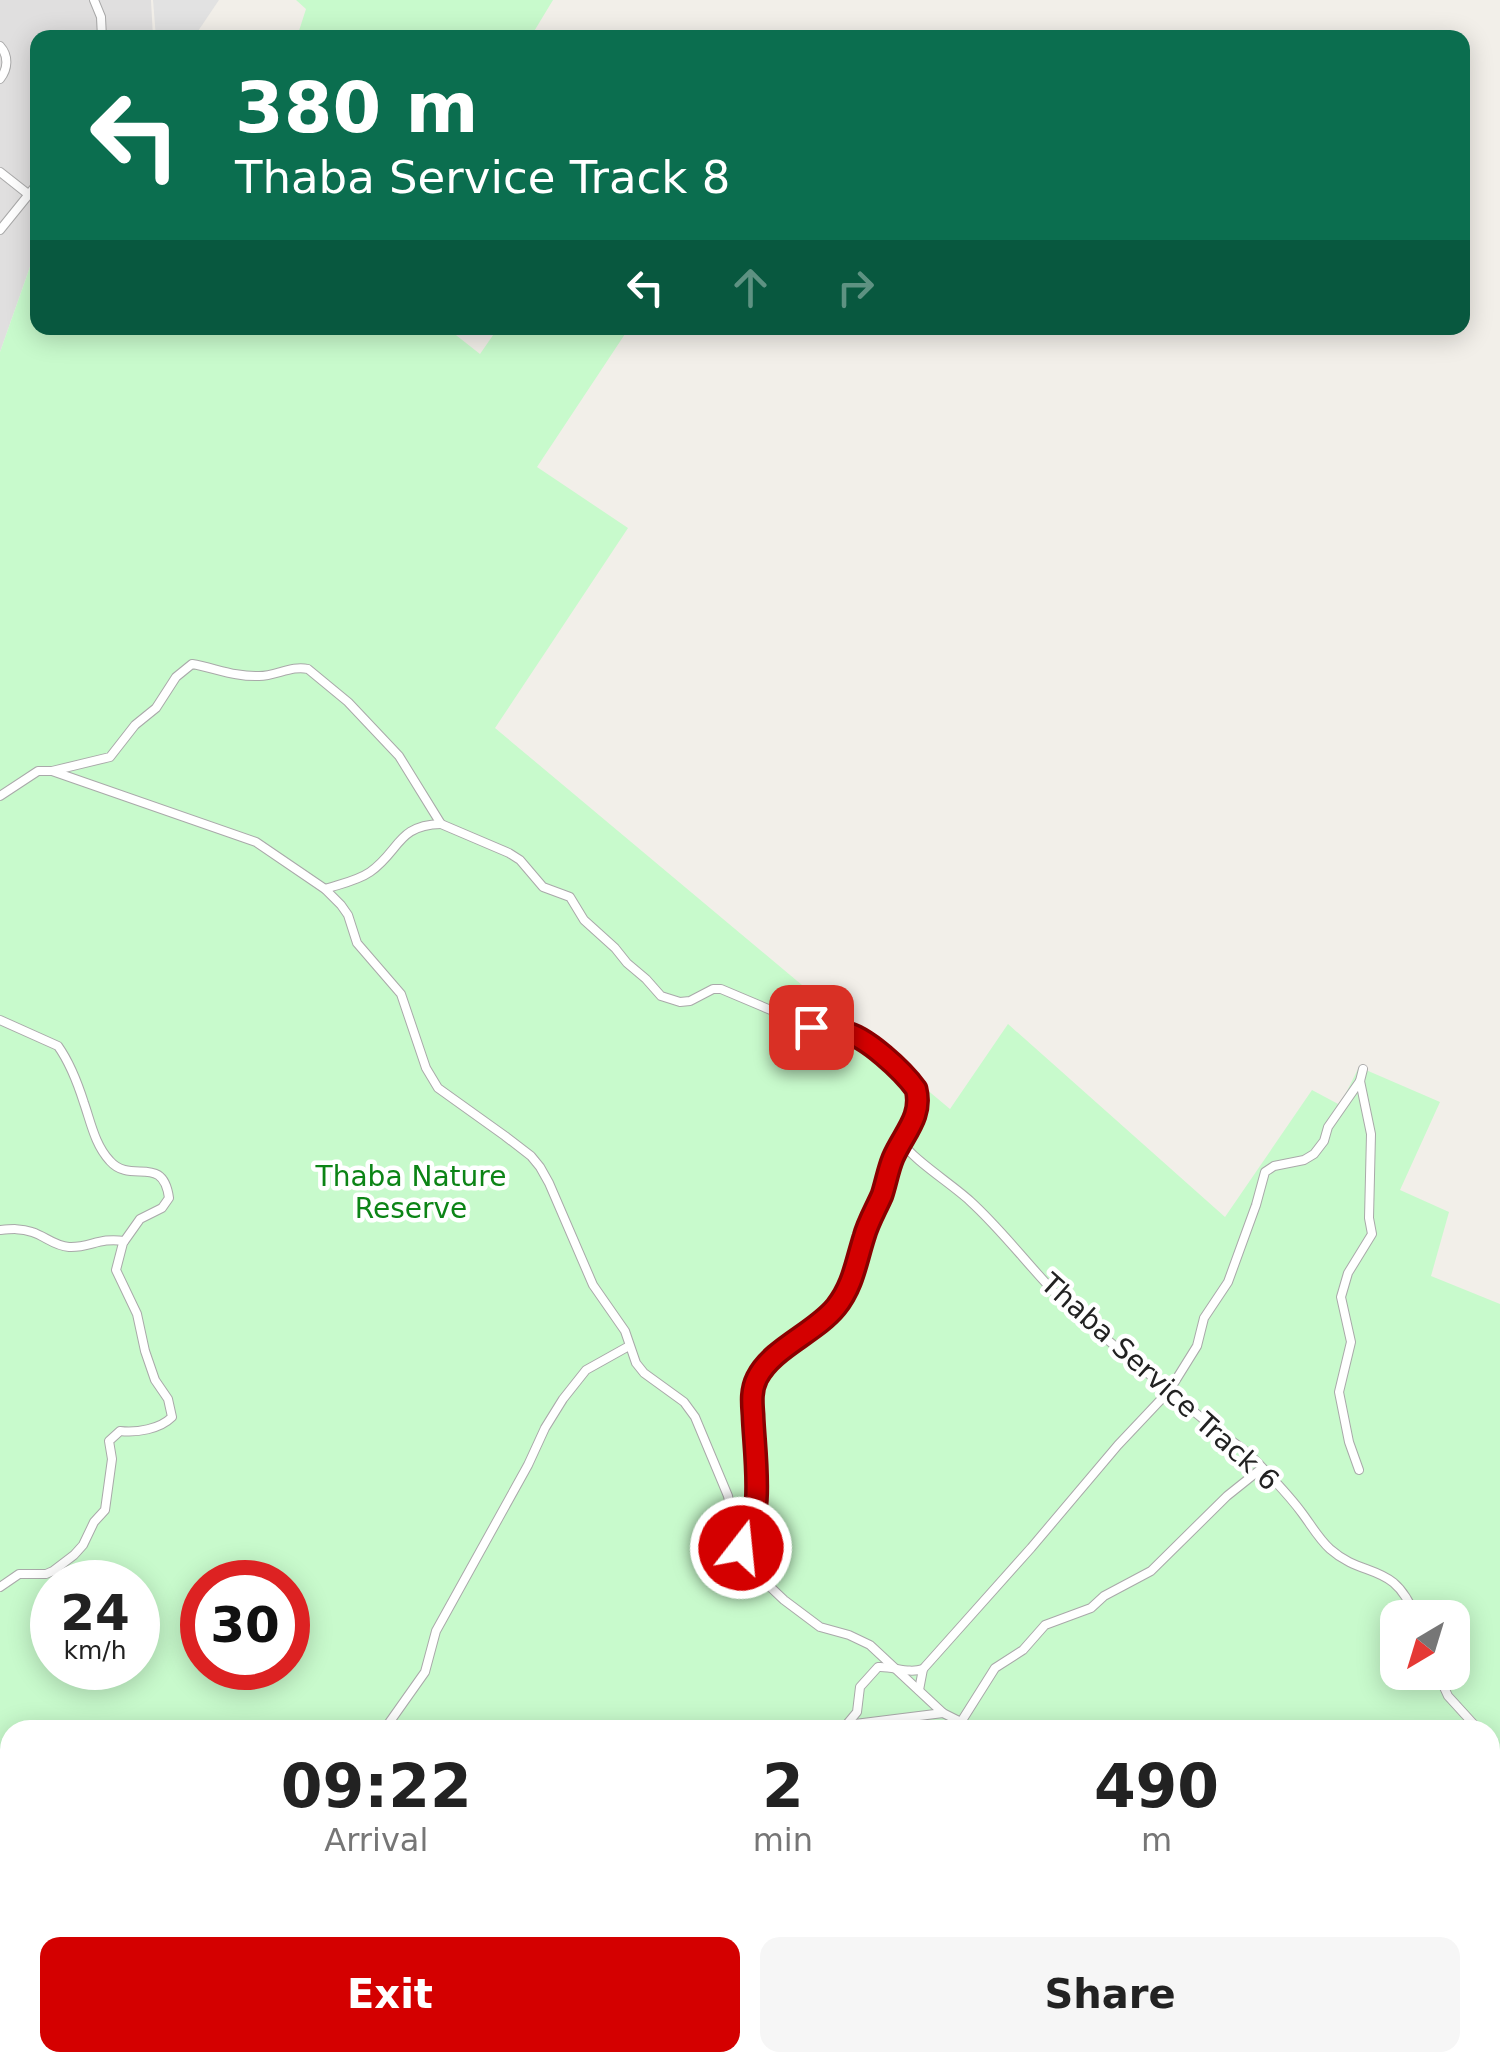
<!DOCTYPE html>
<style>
body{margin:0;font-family:"DejaVu Sans",sans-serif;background:#f6f6f6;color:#222;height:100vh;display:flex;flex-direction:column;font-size:38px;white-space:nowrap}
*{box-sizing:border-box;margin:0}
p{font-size:32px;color:#767676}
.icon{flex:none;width:55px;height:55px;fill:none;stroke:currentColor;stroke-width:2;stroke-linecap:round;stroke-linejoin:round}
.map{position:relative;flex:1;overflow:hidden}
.drawer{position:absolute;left:0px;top:1720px;width:1500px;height:352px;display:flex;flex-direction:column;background:#fff;border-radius:30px 30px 0 0;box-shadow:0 5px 25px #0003}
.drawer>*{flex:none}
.top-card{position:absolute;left:30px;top:30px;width:1440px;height:305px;border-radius:20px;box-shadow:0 5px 25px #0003;background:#0b6e4f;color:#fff;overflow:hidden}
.needle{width:65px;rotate:218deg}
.tools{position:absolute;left:1380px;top:1600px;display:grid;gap:20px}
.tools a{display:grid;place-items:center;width:90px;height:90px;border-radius:20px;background:#fff;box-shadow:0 5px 25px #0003;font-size:50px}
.speed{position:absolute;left:30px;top:1560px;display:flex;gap:20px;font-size:50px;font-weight:700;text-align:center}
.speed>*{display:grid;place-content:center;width:130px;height:130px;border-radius:50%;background:#fff;box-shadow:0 5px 25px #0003;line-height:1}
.speed small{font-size:25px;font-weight:400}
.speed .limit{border:15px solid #d22;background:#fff;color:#111}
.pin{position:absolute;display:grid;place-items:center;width:85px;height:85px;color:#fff;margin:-42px;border-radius:20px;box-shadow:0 5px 15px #0006}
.me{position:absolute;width:110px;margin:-55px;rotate:16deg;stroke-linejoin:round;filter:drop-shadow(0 0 8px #0008)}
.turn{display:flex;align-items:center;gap:35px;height:210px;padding:0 40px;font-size:45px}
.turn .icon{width:130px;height:130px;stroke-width:2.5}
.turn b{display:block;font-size:70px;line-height:85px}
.lanes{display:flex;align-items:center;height:95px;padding:0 40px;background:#0003;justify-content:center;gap:50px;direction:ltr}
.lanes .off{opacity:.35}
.eta{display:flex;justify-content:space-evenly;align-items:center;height:170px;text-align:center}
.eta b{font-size:60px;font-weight:600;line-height:70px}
.cta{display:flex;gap:20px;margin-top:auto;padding:20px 40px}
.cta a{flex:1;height:115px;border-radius:20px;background:#d40000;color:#fff;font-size:40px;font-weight:600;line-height:115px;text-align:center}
.cta a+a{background:#f6f6f6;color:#222}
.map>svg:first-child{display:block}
.residential{fill:#e0dfdf}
.park{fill:#c8facc;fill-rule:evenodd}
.parking{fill:#e2e2e2}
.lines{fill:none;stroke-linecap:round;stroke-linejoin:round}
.street-casing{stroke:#a9a9a9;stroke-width:10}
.street{stroke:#fff;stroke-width:8}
.route-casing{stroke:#8a0000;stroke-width:25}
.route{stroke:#d40000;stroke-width:18}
.labels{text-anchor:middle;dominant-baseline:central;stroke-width:9;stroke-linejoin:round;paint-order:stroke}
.park-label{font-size:28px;fill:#0c8416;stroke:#fff}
.street-label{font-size:28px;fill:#222;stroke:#fff}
</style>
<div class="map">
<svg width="1500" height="2072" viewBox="0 0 1500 2072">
<rect width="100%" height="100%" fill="#f2efe9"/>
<path class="residential" d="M0,0H151L153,37L38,38L37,247L0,352Z"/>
<g class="park">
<path d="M296,0H553L530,38L297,37L306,9Z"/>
<path d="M37,247L38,328H447L480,354L498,328H629L537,467L628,528L495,728L950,1109L1008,1024L1225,1217L1312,1090L1340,1105L1359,1067L1440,1102L1400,1190L1449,1212L1431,1276L1500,1304V2072H0V352ZM52,1582H138V1668H52ZM202,1582H288V1668H202ZM1398,1618H1452V1672H1398ZM10,1730H1490V2062H10Z"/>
</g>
<path class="parking" d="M153,0H219L194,37L156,38Z"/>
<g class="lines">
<g class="street-casing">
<g id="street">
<path d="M94,0L101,17L102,38"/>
<path d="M0,46C9,56 8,69 0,79"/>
<path d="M0,172L28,194"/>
<path d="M0,230L38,183"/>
<path d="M52,771L110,757L135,725L156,708L176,677L192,664C215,668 235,677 259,676C276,676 292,665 308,669L348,702L399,756L441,824L509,853L520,860L543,887L570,897L584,920L615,948L627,963L646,979L661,996L680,1002L690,1001L713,989H721L811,1027L846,1032L855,1036L910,1080L918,1095V1110L892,1160L880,1200L864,1236L852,1279L844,1296L831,1313L769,1362L754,1383L752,1403L756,1494L754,1522L749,1538L741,1549"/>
<path d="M0,796L38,771H52L256,842L325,889L341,905L348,915L357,943L401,994L426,1068L438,1088L505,1136L531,1156L540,1167L549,1183L593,1285L625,1331L636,1363L644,1373L684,1402L695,1417L728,1496L736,1537L765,1582L784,1600L820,1627L849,1635L870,1645L943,1713L961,1722L970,1730"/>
<path d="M325,889C340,884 357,881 370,872C400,851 397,825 441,824"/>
<path d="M0,1020L58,1046C70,1063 78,1084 84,1103C91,1123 95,1145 110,1161C131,1185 163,1153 169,1198L162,1208L140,1219L123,1243L116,1270L137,1314L145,1351L155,1380L168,1399L172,1417C160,1429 137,1433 120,1431L109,1441L112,1459L105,1510L94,1522L83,1545L74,1555L53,1571L46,1574H19L0,1587"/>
<path d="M902,1142C912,1159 953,1185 970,1201C1013,1240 1046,1291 1092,1327C1131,1359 1170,1392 1209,1424C1224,1437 1244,1447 1257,1462C1272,1478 1289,1495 1302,1513C1311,1525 1319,1539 1330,1549C1365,1580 1394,1560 1416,1618"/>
<path d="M0,1230C11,1229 21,1228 32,1232C45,1236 54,1246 69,1247C90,1248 99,1237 124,1241"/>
<path d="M1359,1470L1349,1442L1339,1392L1351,1342L1341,1297L1348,1273L1372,1234L1369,1218L1371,1134L1360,1081L1363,1069"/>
<path d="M1437,1672L1448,1696L1479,1730"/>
<path d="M919,1690L923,1669L1031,1548L1118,1445L1169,1391L1197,1346L1204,1318L1228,1282L1256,1205L1265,1172L1274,1166L1304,1160L1314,1154L1324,1141L1328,1127L1360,1081"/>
<path d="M961,1722L995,1668L1023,1650L1045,1625L1091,1608L1104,1596L1151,1571L1227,1496L1262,1468"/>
<path d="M847,1724L857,1712L860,1687L878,1667C894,1666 907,1674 923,1669"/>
<path d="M384,1730L425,1672L436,1631L528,1465L545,1428L563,1399L586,1370L629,1346"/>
<path d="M807,1730L943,1713"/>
<path d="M1490,1748L1500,1763"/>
<path d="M1490,1797L1500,1788"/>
<path d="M0,1973L10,1968"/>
<path d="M451,2062L457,2072"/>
<path d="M1232,2062L1248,2072"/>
<path d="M173,2072L192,2062"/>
<path d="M952,2072L953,2062"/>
</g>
</g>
<use href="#street" class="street"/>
</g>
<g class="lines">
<g class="route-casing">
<path id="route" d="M741,1548C766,1521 754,1450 753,1415C752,1402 751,1390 757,1378C772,1348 815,1333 836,1307C853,1286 856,1262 864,1237C868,1222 876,1209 882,1195C886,1183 888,1170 893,1158C903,1134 923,1117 916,1089C903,1071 866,1036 844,1032C833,1029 822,1030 811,1027"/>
</g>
<use href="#route" class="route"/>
</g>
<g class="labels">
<g class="park-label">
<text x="411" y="1176">Thaba Nature<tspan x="411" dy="32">Reserve</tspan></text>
</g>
<g class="street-label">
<text transform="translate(1160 1382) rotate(42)">Thaba Service Track 6</text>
</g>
</g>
</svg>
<div class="tools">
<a><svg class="needle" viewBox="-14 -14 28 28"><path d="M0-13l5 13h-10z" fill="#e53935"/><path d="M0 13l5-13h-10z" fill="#767676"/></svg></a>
</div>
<div class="speed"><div>24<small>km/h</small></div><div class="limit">30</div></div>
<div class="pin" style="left:811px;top:1027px;background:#d93025"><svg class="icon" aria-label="arrive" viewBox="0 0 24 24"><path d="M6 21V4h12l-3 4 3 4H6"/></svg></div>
<svg class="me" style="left:741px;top:1548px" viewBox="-20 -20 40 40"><circle r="17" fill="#d40000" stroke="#fff" stroke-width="3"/><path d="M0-11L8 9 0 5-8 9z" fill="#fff"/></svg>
<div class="top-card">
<div class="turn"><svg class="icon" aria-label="left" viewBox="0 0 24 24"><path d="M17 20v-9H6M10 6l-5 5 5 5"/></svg><div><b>380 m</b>Thaba Service Track 8</div></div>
<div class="lanes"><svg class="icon" aria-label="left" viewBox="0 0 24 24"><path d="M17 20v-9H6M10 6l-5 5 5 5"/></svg><svg class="icon off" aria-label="ahead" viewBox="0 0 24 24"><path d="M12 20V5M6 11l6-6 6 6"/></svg><svg class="icon off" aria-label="right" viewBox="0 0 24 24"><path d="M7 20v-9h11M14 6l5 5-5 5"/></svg></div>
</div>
<section class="drawer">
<div class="eta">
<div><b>09:22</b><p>Arrival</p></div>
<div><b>2</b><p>min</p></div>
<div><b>490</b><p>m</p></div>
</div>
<div class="cta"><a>Exit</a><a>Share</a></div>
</section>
</div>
